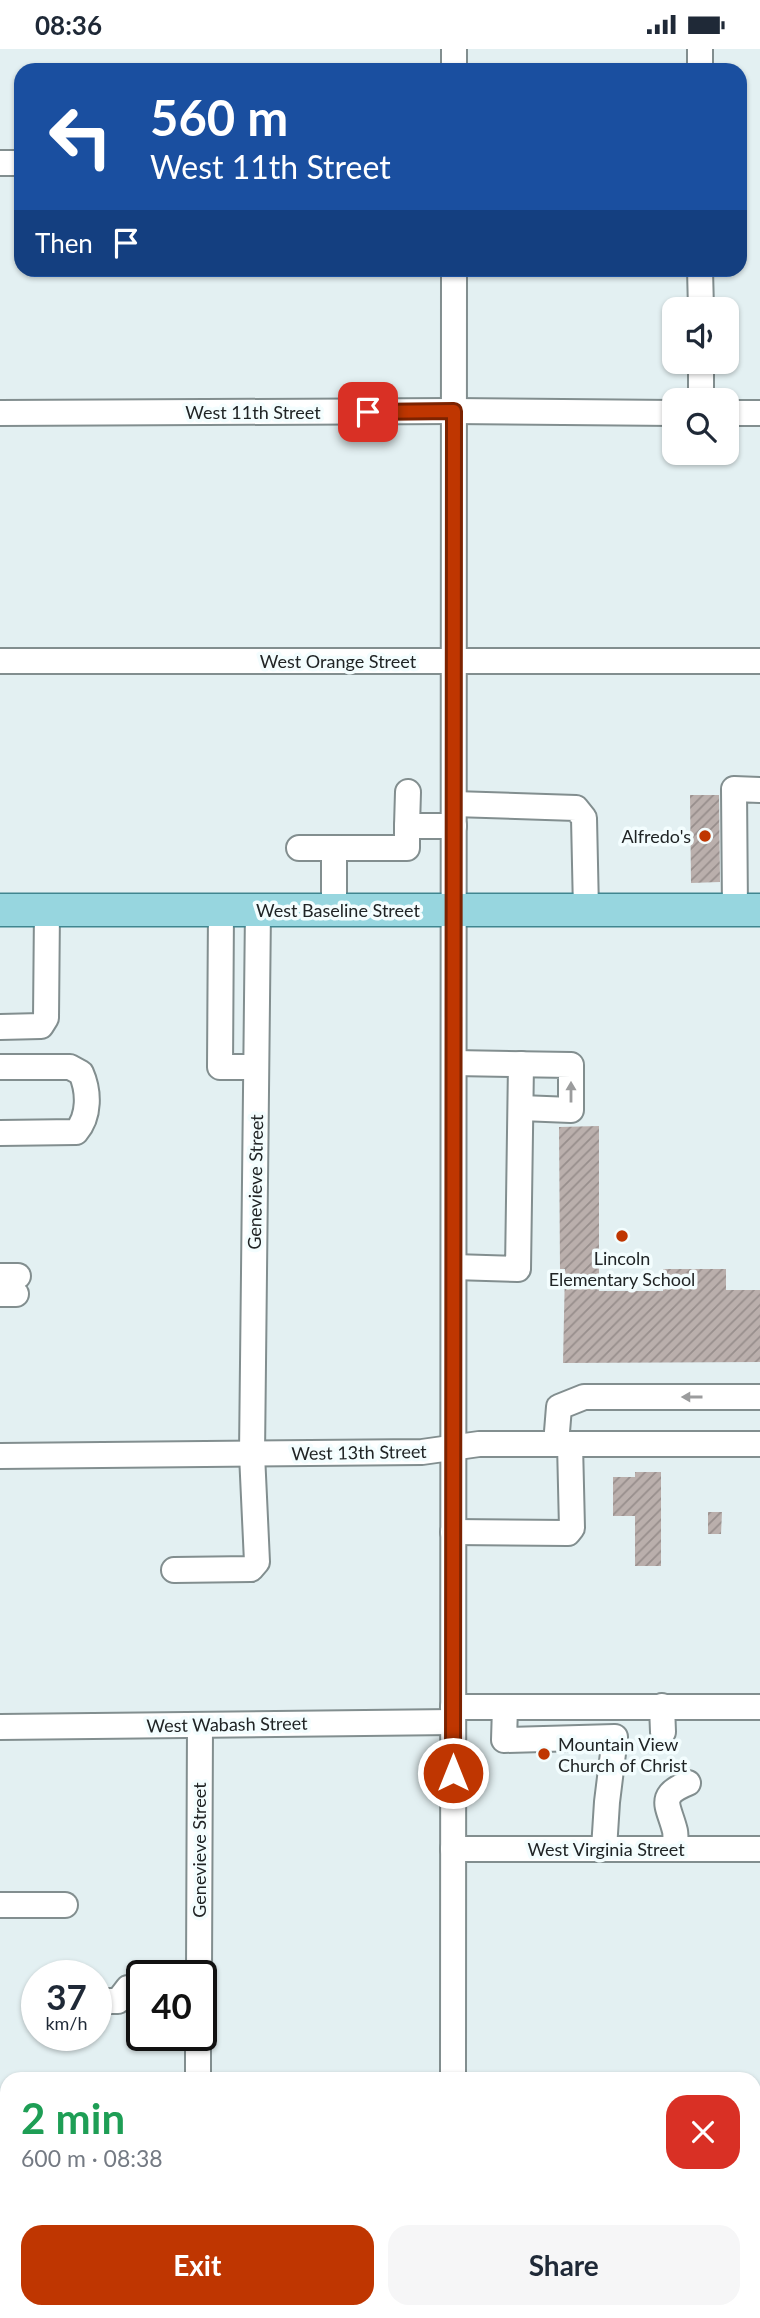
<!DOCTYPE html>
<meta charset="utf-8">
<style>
body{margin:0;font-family:Lato,sans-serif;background:#f6f6f7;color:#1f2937;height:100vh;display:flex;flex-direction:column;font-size:26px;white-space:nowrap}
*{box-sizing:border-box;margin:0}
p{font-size:23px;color:#747a83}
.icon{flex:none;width:38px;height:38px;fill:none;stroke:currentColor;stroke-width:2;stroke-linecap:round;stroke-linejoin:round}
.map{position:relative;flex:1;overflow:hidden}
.side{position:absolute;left:0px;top:2023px;width:761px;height:247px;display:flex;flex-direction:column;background:#fff;border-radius:21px 21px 0 0;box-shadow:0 2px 5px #0004}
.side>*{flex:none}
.guide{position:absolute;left:14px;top:14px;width:733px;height:214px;border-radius:21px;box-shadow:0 2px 5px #0004;background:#1a4fa0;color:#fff;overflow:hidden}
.fabs{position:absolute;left:662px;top:248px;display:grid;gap:14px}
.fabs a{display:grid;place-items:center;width:77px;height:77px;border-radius:14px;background:#fff;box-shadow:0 2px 5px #0004;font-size:35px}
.speed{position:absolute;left:21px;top:1911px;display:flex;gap:14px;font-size:35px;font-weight:700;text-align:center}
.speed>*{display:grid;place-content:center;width:91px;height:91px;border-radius:50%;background:#fff;box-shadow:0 2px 5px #0004;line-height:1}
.speed small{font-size:18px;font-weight:400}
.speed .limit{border:4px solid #111;border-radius:10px;background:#fff;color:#111}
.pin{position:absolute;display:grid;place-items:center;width:60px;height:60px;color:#fff;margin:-30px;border-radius:14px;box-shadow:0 4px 10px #0006}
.me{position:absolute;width:77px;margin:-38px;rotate:0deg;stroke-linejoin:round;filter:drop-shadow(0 0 5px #0008)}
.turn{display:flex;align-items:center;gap:24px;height:147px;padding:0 21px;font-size:32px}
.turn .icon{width:91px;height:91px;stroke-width:2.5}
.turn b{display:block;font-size:49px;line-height:60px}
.then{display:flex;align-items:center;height:66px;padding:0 21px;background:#0003;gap:14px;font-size:26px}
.round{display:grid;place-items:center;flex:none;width:74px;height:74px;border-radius:21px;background:#f6f6f7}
.headline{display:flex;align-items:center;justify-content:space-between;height:119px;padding:0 21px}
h1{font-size:42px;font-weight:700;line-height:52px;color:#1e9e55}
.cta{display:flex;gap:14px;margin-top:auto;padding:14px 21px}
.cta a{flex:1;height:80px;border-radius:21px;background:#bf3601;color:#fff;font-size:28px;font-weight:700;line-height:80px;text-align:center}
.cta a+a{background:#f6f6f7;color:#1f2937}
.status{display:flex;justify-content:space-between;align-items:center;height:49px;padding:0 35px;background:#fff;direction:ltr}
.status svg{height:19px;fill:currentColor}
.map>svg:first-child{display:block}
.building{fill:url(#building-hatch)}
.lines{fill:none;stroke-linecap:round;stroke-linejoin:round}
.minor-casing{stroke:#828e8f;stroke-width:28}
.major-casing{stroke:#408690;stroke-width:35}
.minor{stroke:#fff;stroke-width:24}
.major{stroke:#97d6df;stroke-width:32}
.oneway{fill:#9b9c9d}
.route-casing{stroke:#7c2301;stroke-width:18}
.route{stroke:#bf3601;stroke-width:12}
.poi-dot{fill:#bf3601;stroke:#f3fdfe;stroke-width:2.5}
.labels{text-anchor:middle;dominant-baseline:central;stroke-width:7;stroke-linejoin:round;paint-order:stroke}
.street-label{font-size:18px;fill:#202425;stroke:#f3fdfe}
.poi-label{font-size:18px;fill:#202425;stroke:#f3fdfe;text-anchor:end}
</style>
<div class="status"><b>08:36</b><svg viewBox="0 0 49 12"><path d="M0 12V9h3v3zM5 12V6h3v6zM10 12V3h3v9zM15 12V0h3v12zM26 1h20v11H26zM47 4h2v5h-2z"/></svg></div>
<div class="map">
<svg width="760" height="2269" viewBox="0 0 760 2269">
<defs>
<pattern id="building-hatch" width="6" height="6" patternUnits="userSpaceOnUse" patternTransform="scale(1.75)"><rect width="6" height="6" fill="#baafac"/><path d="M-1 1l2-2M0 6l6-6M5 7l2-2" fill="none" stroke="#978e8c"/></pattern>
</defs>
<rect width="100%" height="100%" fill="#e3f0f2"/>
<g class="building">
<path d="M690,746H719L720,833L691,834Z"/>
<path d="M599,1077V1242H663V1220H726V1241H760V1313L563,1314L565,1220H560L559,1078Z"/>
<path d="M635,1423H661V1517H635V1467H613V1428H635Z"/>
<path d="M708,1463H722L721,1485H708Z"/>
</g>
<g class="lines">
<g class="minor-casing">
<g id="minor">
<path d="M454,0V21"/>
<path d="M700,0V21"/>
<path d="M0,114H21"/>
<path d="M700,220L701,261"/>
<path d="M701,313V352"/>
<path d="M0,364L454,362L674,364"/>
<path d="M726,364H760"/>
<path d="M0,612H760"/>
<path d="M454,755L576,759L584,769L586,861"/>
<path d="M407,777L408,743"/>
<path d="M299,799H407V777H454"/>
<path d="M221,861L220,1018H256"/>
<path d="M334,861V799"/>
<path d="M735,861L734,740L760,741"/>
<path d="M0,978L41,977L46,969L47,861"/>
<path d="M454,1014L571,1016V1061L521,1059"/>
<path d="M0,1018H70L81,1024C89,1042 90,1067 76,1083L0,1084"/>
<path d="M454,1218L518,1220L521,1015"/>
<path d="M0,1227H18"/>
<path d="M0,1245H16"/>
<path d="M556,1395L559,1358L584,1348H760"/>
<path d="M0,1407L422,1403L479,1395H760"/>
<path d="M453,1483L568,1484L572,1479L570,1395"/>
<path d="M174,1521L251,1520L257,1513L252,1405L258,861"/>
<path d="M662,1657L663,1683"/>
<path d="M453,1658H760"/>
<path d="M505,1658L504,1691L615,1688L607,1753L604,1800"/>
<path d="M0,1678L453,1673"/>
<path d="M453,1800H760"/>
<path d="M676,1800C675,1794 676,1787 675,1782C669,1757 656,1747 688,1734"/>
<path d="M0,1856H65"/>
<path d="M199,1927L200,1676"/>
<path d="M96,1952H118L128,1939L142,1938"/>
<path d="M198,2030V1986"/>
<path d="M453,2030L454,220"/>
<path d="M754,2067H760"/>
<path d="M0,2178H7"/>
<path d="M452,2263V2269"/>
<path d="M602,2269V2263"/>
</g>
</g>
<g class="major-casing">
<path id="major" d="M0,861H760"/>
</g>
<use href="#minor" class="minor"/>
<use href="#major" class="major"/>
</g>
<defs><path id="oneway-solid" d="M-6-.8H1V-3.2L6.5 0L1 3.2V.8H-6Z" transform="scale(1.75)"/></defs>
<g class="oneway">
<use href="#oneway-solid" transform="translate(571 1043) rotate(-90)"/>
<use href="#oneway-solid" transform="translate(692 1348) rotate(-180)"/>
</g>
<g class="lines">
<g class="route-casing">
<path id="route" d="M368,363L454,362L453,1724"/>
</g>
<use href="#route" class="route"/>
</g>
<g class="poi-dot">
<circle cx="705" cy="787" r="7"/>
<circle cx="622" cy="1187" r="7"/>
<circle cx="544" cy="1705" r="7"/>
</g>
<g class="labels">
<g class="street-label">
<text x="253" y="363">West 11th Street</text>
<text x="338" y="612">West Orange Street</text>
<text x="338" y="861">West Baseline Street</text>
<text transform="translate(255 1133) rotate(-89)">Genevieve Street</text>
<text transform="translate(359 1403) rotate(-1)">West 13th Street</text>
<text transform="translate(227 1675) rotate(-1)">West Wabash Street</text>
<text x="606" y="1800">West Virginia Street</text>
<text transform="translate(199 1801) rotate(-90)">Genevieve Street</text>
</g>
<g class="poi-label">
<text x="691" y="787">Alfredo's</text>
<text x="622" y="1209" text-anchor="middle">Lincoln<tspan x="622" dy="21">Elementary School</tspan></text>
<text x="558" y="1695" text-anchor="start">Mountain View<tspan x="558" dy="21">Church of Christ</tspan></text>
</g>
</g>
</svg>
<div class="fabs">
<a><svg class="icon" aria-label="sound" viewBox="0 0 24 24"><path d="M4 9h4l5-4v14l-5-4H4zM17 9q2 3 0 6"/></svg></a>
<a><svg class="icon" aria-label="search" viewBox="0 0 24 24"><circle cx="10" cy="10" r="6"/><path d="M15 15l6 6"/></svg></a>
</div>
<div class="speed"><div>37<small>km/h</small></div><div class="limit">40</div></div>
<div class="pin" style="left:368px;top:363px;background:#d93025"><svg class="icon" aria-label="arrive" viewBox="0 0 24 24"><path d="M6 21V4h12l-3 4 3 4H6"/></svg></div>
<svg class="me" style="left:453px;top:1724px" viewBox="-20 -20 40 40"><circle r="17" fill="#bf3601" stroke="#fff" stroke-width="3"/><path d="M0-11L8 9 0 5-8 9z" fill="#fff"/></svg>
<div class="guide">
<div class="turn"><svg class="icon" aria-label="left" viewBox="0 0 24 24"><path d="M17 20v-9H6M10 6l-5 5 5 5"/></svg><div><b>560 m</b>West 11th Street</div></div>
<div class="then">Then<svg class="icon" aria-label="arrive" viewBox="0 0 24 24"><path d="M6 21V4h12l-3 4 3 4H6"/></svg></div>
</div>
<section class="side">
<div class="headline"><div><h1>2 min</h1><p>600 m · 08:38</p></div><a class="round" style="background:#d93025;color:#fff"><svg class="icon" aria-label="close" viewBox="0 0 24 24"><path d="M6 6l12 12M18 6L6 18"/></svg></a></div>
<div class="cta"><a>Exit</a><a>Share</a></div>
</section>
</div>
